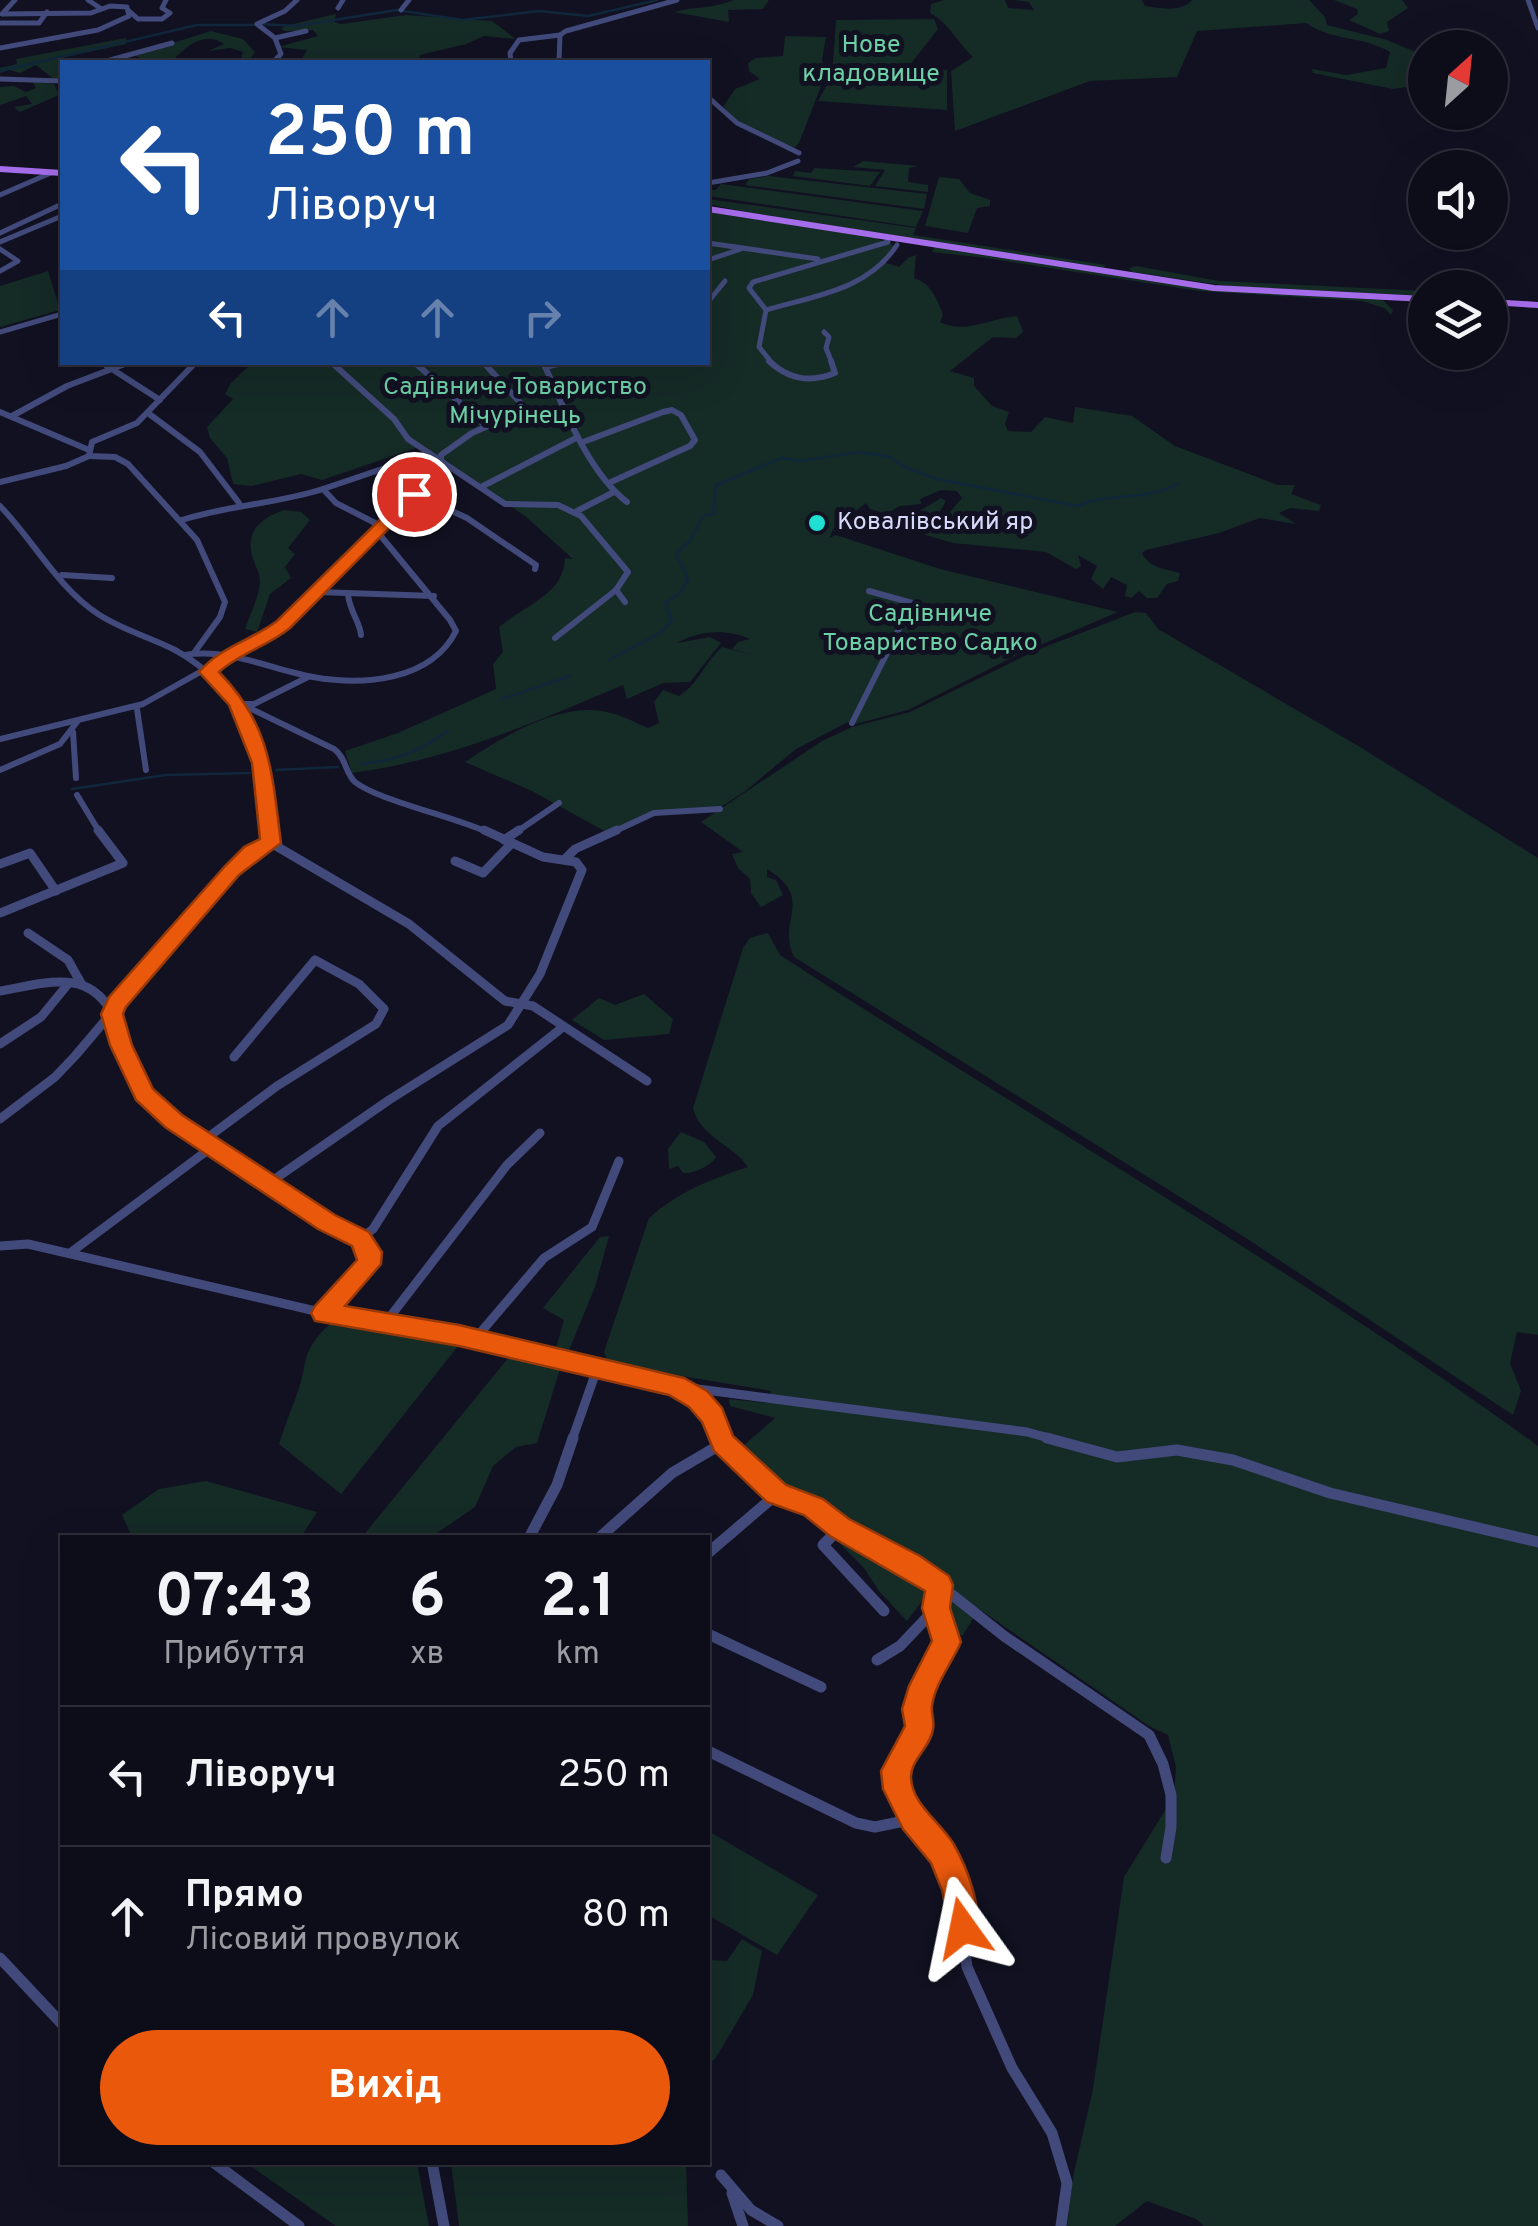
<!DOCTYPE html>
<html lang="uk">
<meta charset="utf-8">
<style>
body{margin:0;font-family:Overpass,sans-serif;background:#161623;color:#f1f3f6;height:100vh;display:flex;flex-direction:column;font-size:38px;white-space:nowrap}
*{box-sizing:border-box;margin:0}
p{font-size:32px;color:#9a9ca2}
.icon{flex:none;width:55px;height:55px;fill:none;stroke:currentColor;stroke-width:2;stroke-linecap:round;stroke-linejoin:round}
.map{position:relative;flex:1;overflow:hidden}
.side{position:absolute;left:60px;top:1535px;width:650px;height:630px;display:flex;flex-direction:column;background:#0d0d1a;border-radius:0px;box-shadow:0 10px 40px #0002,0 0 0 2px #2d2d39}
.side>*{flex:none}
.guide{position:absolute;left:60px;top:60px;width:650px;height:305px;border-radius:0px;box-shadow:0 10px 40px #0002,0 0 0 2px #2d2d39;background:#1a4fa0;color:#fff;overflow:hidden}
.needle{width:65px;rotate:27deg}
.controls{position:absolute;left:1408px;top:30px;display:grid;gap:20px}
.controls a{display:grid;place-items:center;width:100px;height:100px;border-radius:50%;background:#0d0d1a;box-shadow:0 10px 40px #0002,0 0 0 2px #2d2d39;font-size:50px}
.pin{position:absolute;display:grid;place-items:center;width:85px;height:85px;color:#fff;margin:-42px;border:5px solid #fff;border-radius:50%;box-shadow:0 2px 10px #0007}
.me{position:absolute;width:110px;margin:-55px;rotate:348deg;stroke-linejoin:round;filter:drop-shadow(0 0 8px #0008)}
.turn{display:flex;align-items:center;gap:35px;height:210px;padding:0 40px;font-size:45px}
.turn .icon{width:130px;height:130px;stroke-width:2.5}
.turn b{display:block;font-size:70px;line-height:85px}
.lanes{display:flex;align-items:center;height:95px;padding:0 40px;background:#0003;justify-content:center;gap:50px;direction:ltr}
.lanes .off{opacity:.35}
.eta{display:flex;justify-content:space-evenly;align-items:center;height:170px;text-align:center}
.eta b{font-size:60px;font-weight:700;line-height:70px}
.primary-button{display:flex;gap:20px;margin-top:auto;padding:20px 40px}
.primary-button a{flex:1;height:115px;border-radius:60px;background:#ea580c;color:#fff;font-size:40px;font-weight:700;line-height:115px;text-align:center}
ul{padding:0;list-style:none}
li{display:flex;align-items:center;gap:30px;height:140px;padding:0 40px;border-top:2px solid #2d2d39}
li div{flex:1}
li b{display:block;font-size:38px}
li em{font-style:normal}
.map>svg:first-child{display:block}
.green{fill:#152b26}
.lines{fill:none;stroke-linecap:round;stroke-linejoin:round}
.stream{stroke:#10273b;stroke-width:2.5}
.minor-far3{stroke:#424a7b;stroke-width:5}
.minor-far2{stroke:#424a7b;stroke-width:6}
.minor-far1{stroke:#424a7b;stroke-width:9}
.minor{stroke:#424a7b;stroke-width:11}
.major{stroke:#a66deb;stroke-width:6}
.route{fill:#ea580c;stroke:#983908;stroke-width:2.5}
.poi-dot{fill:#1edfd1;stroke:#112;stroke-width:4}
.labels{text-anchor:middle;dominant-baseline:central;stroke-width:10;stroke-linejoin:round;paint-order:stroke}
.far-park-label{font-size:25px;fill:#6dd0a6;stroke:#112}
.far-poi-label{font-size:25px;fill:#d7d9fa;stroke:#112;text-anchor:start}
</style>
<div class="map">
<svg width="1538" height="2226" viewBox="0 0 1538 2226">
<rect width="100%" height="100%" fill="#112"/>
<g class="green">
<path d="M734,0H769L763,9L728,10L729,22L674,12C695,6 713,9 734,0Z"/>
<path d="M944,0H1005L1008,8L1034,10L1029,2L1015,0H1142L1145,6C1160,8 1181,13 1192,0H1309L1325,17L1327,25L1387,40L1425,56V84L1393,89L1313,73L1312,69L1346,75L1386,68L1390,52C1361,35 1334,42 1306,23L1197,31L1177,77L1090,81L955,131L951,71L973,57C958,43 948,22 930,13L931,4Z"/>
<path d="M1334,0H1402L1408,8L1387,22L1389,31L1380,34L1349,20L1358,14L1357,9Z"/>
<path d="M336,14L334,22L341,24L406,15L492,21L516,39L484,36L466,44L420,55L418,62H292L302,59L307,50L278,47L318,36L313,30L285,31L281,29L285,26Z"/>
<path d="M934,19L938,29L909,66L947,70V110L818,101L832,76L836,20Z"/>
<path d="M211,31L243,39L255,52L248,62H240L243,52L230,48L208,51L224,44C206,31 188,44 174,59L176,62H147L134,55Z"/>
<path d="M785,36L826,37L822,60L826,73L799,143L791,151L727,114L723,107L735,89L760,79L749,71L748,63L756,58L783,56Z"/>
<path d="M126,38V44L61,58L65,62L62,79L55,80L36,65L20,73L9,70L0,73V68L17,64L16,59Z"/>
<path d="M33,82L54,84L59,95L20,112L14,107L32,104L26,96L0,105V87L14,86L26,92L36,88Z"/>
<path d="M863,161L918,166L909,168L908,182L928,185V192L875,186L885,170L853,167Z"/>
<path d="M814,168L880,172L870,186L793,176L795,171L811,173Z"/>
<path d="M768,176L927,194L924,209L745,185L749,179Z"/>
<path d="M939,177L959,179L970,193L990,200V206L977,208L968,233L925,226Z"/>
<path d="M721,184L923,211L916,227L708,196V190H716Z"/>
<path d="M708,199L916,228L913,235L1106,265L1103,268L751,213L708,204Z"/>
<path d="M708,212L873,237L895,246L886,263L899,267L908,258L916,255L914,278C932,284 936,298 943,314L940,322C965,335 990,318 1017,316L1023,332L1016,338L993,337L950,371L974,378V386L992,406L1009,412L1005,424L1008,431L1031,432L1045,417L1073,423L1075,407L1132,416L1175,446L1278,485H1295L1291,494L1321,505L1319,511L1290,508L1279,513L1296,524L1260,518L1219,533L1146,550L1142,553C1149,568 1165,569 1180,573L1178,581L1167,584L1157,598H1147L1139,591L1131,598L1125,596L1127,585L1111,577L1103,589L1091,579L1097,566L1078,555L1081,566L1076,569L1046,552L953,543L912,531L897,532L854,522L856,518L898,522L899,515L916,513L941,498L946,501L936,518L943,520L962,498L957,491L941,490L920,499L921,504L900,506L886,514L870,509L866,503L834,528L829,538L836,535L940,569L1118,612L1019,654L908,710L852,725L848,722L796,749L744,792L719,808L654,812L608,833L532,791L465,762C503,737 563,699 611,713C624,716 636,723 648,728L659,723L654,702L663,690L679,696C700,682 704,663 722,647L752,655L732,649L738,642L750,639C728,629 699,630 677,643L710,637L721,643L690,682L663,683L627,699L623,685C536,722 446,761 352,773L345,751L398,733L496,689L493,664L503,652L499,627C527,604 564,594 565,558L573,559L525,516L422,446L322,480L301,474L252,486L233,484L227,458L210,438L207,427L233,399L225,394L231,383L252,363L708,362Z"/>
<path d="M935,246L1205,288L1382,299L1393,310L1391,315L1384,308L1362,301L1199,291L986,258L932,252Z"/>
<path d="M1136,266L1219,281L1425,291V296L1229,286L1132,272L1129,268Z"/>
<path d="M48,271L60,310L0,327V286Z"/>
<path d="M284,510L301,512L310,520L288,548L295,554L285,567L291,578L270,594L257,632L245,629C250,614 259,597 260,582C260,570 252,562 251,550C248,527 265,517 284,510Z"/>
<path d="M1135,612L1146,613L1158,629L1360,747L1538,858V1335L1517,1332L1510,1363L1521,1391L1513,1415L1246,1238L794,957C776,920 816,899 767,869V877L776,880L783,895L761,907L751,893L750,879L738,868L732,854L743,852L701,822L822,741L852,727L910,712L1037,650Z"/>
<path d="M768,933L780,955C1032,1119 1295,1269 1538,1446V2226H1204L1196,2219L1147,2201L1115,2226H1067L1073,2177L1093,2089L1124,1877L1174,1796L1176,1767L1168,1735L1149,1726L979,1609L963,1635H949L929,1592L907,1621L879,1591L864,1568L743,1446L775,1418L730,1406L729,1399L767,1403L771,1391L609,1364L604,1352L649,1218C678,1192 711,1179 748,1167C733,1145 700,1137 693,1108L743,948L750,938Z"/>
<path d="M644,994L673,1019L669,1034L604,1040L572,1020L599,998L615,1005Z"/>
<path d="M681,1132L704,1142L716,1157C711,1166 693,1174 683,1173L678,1166L669,1169L668,1149Z"/>
<path d="M609,1236L595,1287L569,1350L556,1348L564,1320L543,1308L600,1237Z"/>
<path d="M330,1324L458,1346L341,1494L279,1444C284,1428 290,1413 296,1397C309,1363 299,1352 330,1324Z"/>
<path d="M509,1357L560,1369L537,1443L516,1447L493,1466L475,1507L431,1537H362Z"/>
<path d="M206,1481L317,1512L301,1537H132L122,1515L159,1489Z"/>
<path d="M708,1831L818,1895L777,1955L708,1915Z"/>
<path d="M742,1939L762,1951L753,1995L715,2059L708,2064V1960L727,1961Z"/>
<path d="M246,2163H417L429,2226H336Z"/>
<path d="M451,2163H686L688,2226H459Z"/>
</g>
<g class="lines">
<g class="stream">
<path d="M261,24L296,26L397,10L462,20L539,11L588,16L657,0"/>
<path d="M0,71L197,25H254"/>
<path d="M609,660L660,633L672,621L665,603L681,592L688,579L676,554L690,541L703,516L713,514L716,485L782,458L800,461L860,452L891,457L902,466L937,479L1077,506C1109,492 1141,502 1178,484"/>
<path d="M502,699L570,676"/>
<path d="M361,764C396,760 420,752 448,731"/>
<path d="M276,770L338,767"/>
<path d="M72,789L166,775L250,773"/>
</g>
<g class="minor-far3">
<path d="M88,0L100,8"/>
<path d="M1528,0L1538,28"/>
<path d="M338,8L343,0"/>
<path d="M401,10L409,0"/>
<path d="M129,11L138,19H162L170,13L162,8L166,0"/>
<path d="M2,14L15,0"/>
<path d="M0,23H39L47,12"/>
<path d="M275,38L257,24L285,11L297,0"/>
<path d="M275,38L306,31"/>
<path d="M0,48L98,30L129,16L127,7L110,6L91,13L3,14"/>
<path d="M103,62L172,43"/>
<path d="M273,62L281,54L275,38"/>
<path d="M511,62L510,53L519,40L560,35"/>
<path d="M559,62L560,35L566,31L677,0"/>
<path d="M0,79L62,81"/>
<path d="M709,98L737,123L799,153"/>
<path d="M708,183L767,173L798,161"/>
<path d="M0,195L53,172"/>
<path d="M0,233L62,204"/>
<path d="M0,242L62,216"/>
<path d="M708,243L818,259"/>
<path d="M0,249L18,261L0,271"/>
<path d="M708,260L741,249"/>
<path d="M708,302L725,281"/>
<path d="M766,310L749,288L753,282L888,242"/>
<path d="M766,310L759,347L772,363"/>
<path d="M766,310C814,296 868,290 897,245"/>
<path d="M0,332L62,314"/>
<path d="M824,332L829,337L826,348L832,363"/>
<path d="M126,363L130,362"/>
<path d="M559,363L565,362"/>
</g>
<g class="minor-far2">
<path d="M769,361C789,380 810,383 835,373L831,361"/>
<path d="M101,362L160,400"/>
<path d="M331,362L394,419L408,439L505,504L558,505L581,516L628,572L616,590L555,638"/>
<path d="M414,362L486,426"/>
<path d="M543,362C564,408 588,472 627,502"/>
<path d="M545,367L565,362"/>
<path d="M0,412L89,450"/>
<path d="M148,413L200,452L239,503"/>
<path d="M12,416L67,386L130,362"/>
<path d="M583,442L663,412L672,410L681,415L695,440L690,446L611,482"/>
<path d="M89,456L115,457L128,464L197,540L225,602L220,617L194,653"/>
<path d="M0,482L66,466L89,456L92,442L137,423L196,362"/>
<path d="M481,487L578,437"/>
<path d="M415,494L467,518L536,565L535,569"/>
<path d="M0,506C33,540 58,588 98,614C122,630 150,637 175,650C246,688 262,759 270,833"/>
<path d="M577,511L614,492"/>
<path d="M182,520C229,505 276,504 323,489"/>
<path d="M62,575L112,578"/>
<path d="M616,590L625,602"/>
<path d="M318,592L434,596"/>
<path d="M348,595C350,612 360,622 361,635"/>
<path d="M185,655C230,648 269,669 313,677C363,686 431,681 456,631L450,620L380,535L381,526L336,503L323,489L391,466"/>
<path d="M239,703L334,749C346,757 345,773 355,782C379,801 456,817 489,833"/>
<path d="M245,704H254L308,677"/>
<path d="M137,709L146,770"/>
<path d="M852,723L912,603L869,591"/>
<path d="M73,732L76,778"/>
<path d="M0,739L143,704L277,629L415,494L441,461V455L472,433L526,409L483,362"/>
<path d="M0,770L60,744L77,722"/>
<path d="M77,795L100,833"/>
<path d="M515,833L559,803"/>
<path d="M611,833L654,813L720,809"/>
</g>
<g class="minor-far1">
<path d="M270,830L271,843L409,924L505,1001L533,1006L647,1081"/>
<path d="M504,840L519,830"/>
<path d="M565,859L575,849L617,830"/>
<path d="M455,861L483,873L511,844"/>
<path d="M0,864L30,853L56,891"/>
<path d="M0,913L123,863L98,830"/>
<path d="M28,933L68,960L82,985"/>
<path d="M0,991C25,987 60,976 84,986C125,1003 121,1061 143,1092C178,1141 305,1209 360,1239"/>
<path d="M0,1044L41,1017L68,984"/>
<path d="M0,1119L55,1077L75,1056L232,871L251,852L271,843"/>
<path d="M203,1141L277,1086L376,1024L384,1009L359,984L315,960L234,1057"/>
<path d="M269,1183L389,1100L508,1025L540,974L582,870L576,862L543,857L484,830"/>
<path d="M360,1239L373,1229L438,1126L563,1027"/>
<path d="M0,1246L28,1244L324,1313L459,1335L597,1369"/>
<path d="M70,1253L212,1147"/>
<path d="M324,1313L369,1264V1253L360,1239"/>
<path d="M386,1322L507,1165L540,1133"/>
<path d="M475,1339L544,1258L592,1227L619,1161"/>
<path d="M675,1386L1027,1432L1056,1440"/>
<path d="M572,1440L597,1369C653,1381 699,1379 722,1440"/>
</g>
<g class="minor">
<path d="M721,1438L777,1494L813,1507L840,1528L823,1545L884,1611"/>
<path d="M1047,1438L1117,1457L1177,1450L1233,1460L1330,1493L1538,1542"/>
<path d="M840,1528L946,1590L1004,1636L1149,1735L1163,1764L1171,1795V1827L1166,1858"/>
<path d="M529,1538L557,1485L573,1438"/>
<path d="M599,1538L672,1473L723,1443"/>
<path d="M708,1553L777,1494"/>
<path d="M939,1585L936,1608L947,1642L923,1685L917,1709L919,1728L896,1771L898,1789L914,1819L942,1853L957,1890L967,1967L1012,2068L1052,2133L1067,2183L1061,2226"/>
<path d="M708,1634L821,1687"/>
<path d="M877,1660L900,1646L936,1608"/>
<path d="M708,1751L856,1823L875,1827L914,1819"/>
<path d="M0,1958L62,2024"/>
<path d="M213,2162L299,2226"/>
<path d="M432,2162L444,2226"/>
<path d="M721,2175L751,2210L778,2226"/>
<path d="M732,2193L743,2226"/>
</g>
<g class="major">
<path d="M0,169L62,173"/>
<path d="M708,209L1214,288L1425,299"/>
<path d="M1490,302L1538,305"/>
</g>
</g>
<path class="route" d="M409,491L423,494L290,628C268,646 240,653 219,672C271,725 272,773 281,843L239,875L126,1007L123,1014L132,1045L153,1089L182,1115L335,1215L369,1232L382,1252L381,1264L345,1306L459,1325L684,1378L707,1391L722,1408L733,1436L786,1485L823,1499L849,1519L920,1556L949,1576L953,1585L950,1608L961,1642C952,1663 935,1683 932,1706C931,1714 935,1722 933,1729C931,1747 910,1760 911,1778C912,1804 940,1822 953,1843C967,1867 985,1912 974,1939L963,1944L952,1939L942,1890L931,1863L903,1829L883,1789L881,1771L905,1726L902,1709L909,1686L932,1641L922,1608L925,1591L830,1536L804,1515L767,1502L714,1451L702,1422L689,1407L669,1395L459,1346L315,1321L311,1313L315,1306L357,1260L352,1246L318,1229L165,1127L136,1100L110,1045L101,1014L109,997L225,866L244,847L260,839L252,763L229,705L199,672C220,647 252,640 277,621Z"/>
<circle class="poi-dot" cx="817" cy="523" r="10"/>
<g class="labels">
<g class="far-park-label">
<text x="871" y="46">Нове<tspan x="871" dy="29">кладовище</tspan></text>
<text x="515" y="388">Садівниче Товариство<tspan x="515" dy="29">Мічурінець</tspan></text>
<text x="930" y="615">Садівниче<tspan x="930" dy="29">Товариство Садко</tspan></text>
</g>
<g class="far-poi-label">
<text x="837" y="523">Ковалівський яр</text>
</g>
</g>
</svg>
<div class="controls">
<a><svg class="needle" viewBox="-14 -14 28 28"><path d="M0-13l5 13h-10z" fill="#e53935"/><path d="M0 13l5-13h-10z" fill="#9a9ca2"/></svg></a>
<a><svg class="icon" aria-label="sound" viewBox="0 0 24 24"><path d="M4 9h4l5-4v14l-5-4H4zM17 9q2 3 0 6"/></svg></a>
<a><svg class="icon" aria-label="layers" viewBox="0 0 24 24"><path d="M12 4l9 5-9 5-9-5zM3 14l9 5 9-5"/></svg></a>
</div>
<div class="pin" style="left:414px;top:494px;background:#d93025"><svg class="icon" aria-label="arrive" viewBox="0 0 24 24"><path d="M6 21V4h12l-3 4 3 4H6"/></svg></div>
<svg class="me" style="left:963px;top:1928px" viewBox="-20 -20 40 40"><path d="M0-17L14 15 0 8-14 15z" fill="#ea580c" stroke="#fff" stroke-width="4"/></svg>
<div class="guide">
<div class="turn"><svg class="icon" aria-label="left" viewBox="0 0 24 24"><path d="M17 20v-9H6M10 6l-5 5 5 5"/></svg><div><b>250 m</b>Ліворуч</div></div>
<div class="lanes"><svg class="icon" aria-label="left" viewBox="0 0 24 24"><path d="M17 20v-9H6M10 6l-5 5 5 5"/></svg><svg class="icon off" aria-label="ahead" viewBox="0 0 24 24"><path d="M12 20V5M6 11l6-6 6 6"/></svg><svg class="icon off" aria-label="ahead" viewBox="0 0 24 24"><path d="M12 20V5M6 11l6-6 6 6"/></svg><svg class="icon off" aria-label="right" viewBox="0 0 24 24"><path d="M7 20v-9h11M14 6l5 5-5 5"/></svg></div>
</div>
<section class="side">
<div class="eta">
<div><b>07:43</b><p>Прибуття</p></div>
<div><b>6</b><p>хв</p></div>
<div><b>2.1</b><p>km</p></div>
</div>
<ul>
<li><svg class="icon" aria-label="left" viewBox="0 0 24 24"><path d="M17 20v-9H6M10 6l-5 5 5 5"/></svg><div><b>Ліворуч</b></div><em>250 m</em></li>
<li><svg class="icon" aria-label="ahead" viewBox="0 0 24 24"><path d="M12 20V5M6 11l6-6 6 6"/></svg><div><b>Прямо</b><p>Лісовий провулок</p></div><em>80 m</em></li>
</ul>
<div class="primary-button"><a>Вихід</a></div>
</section>
</div>
